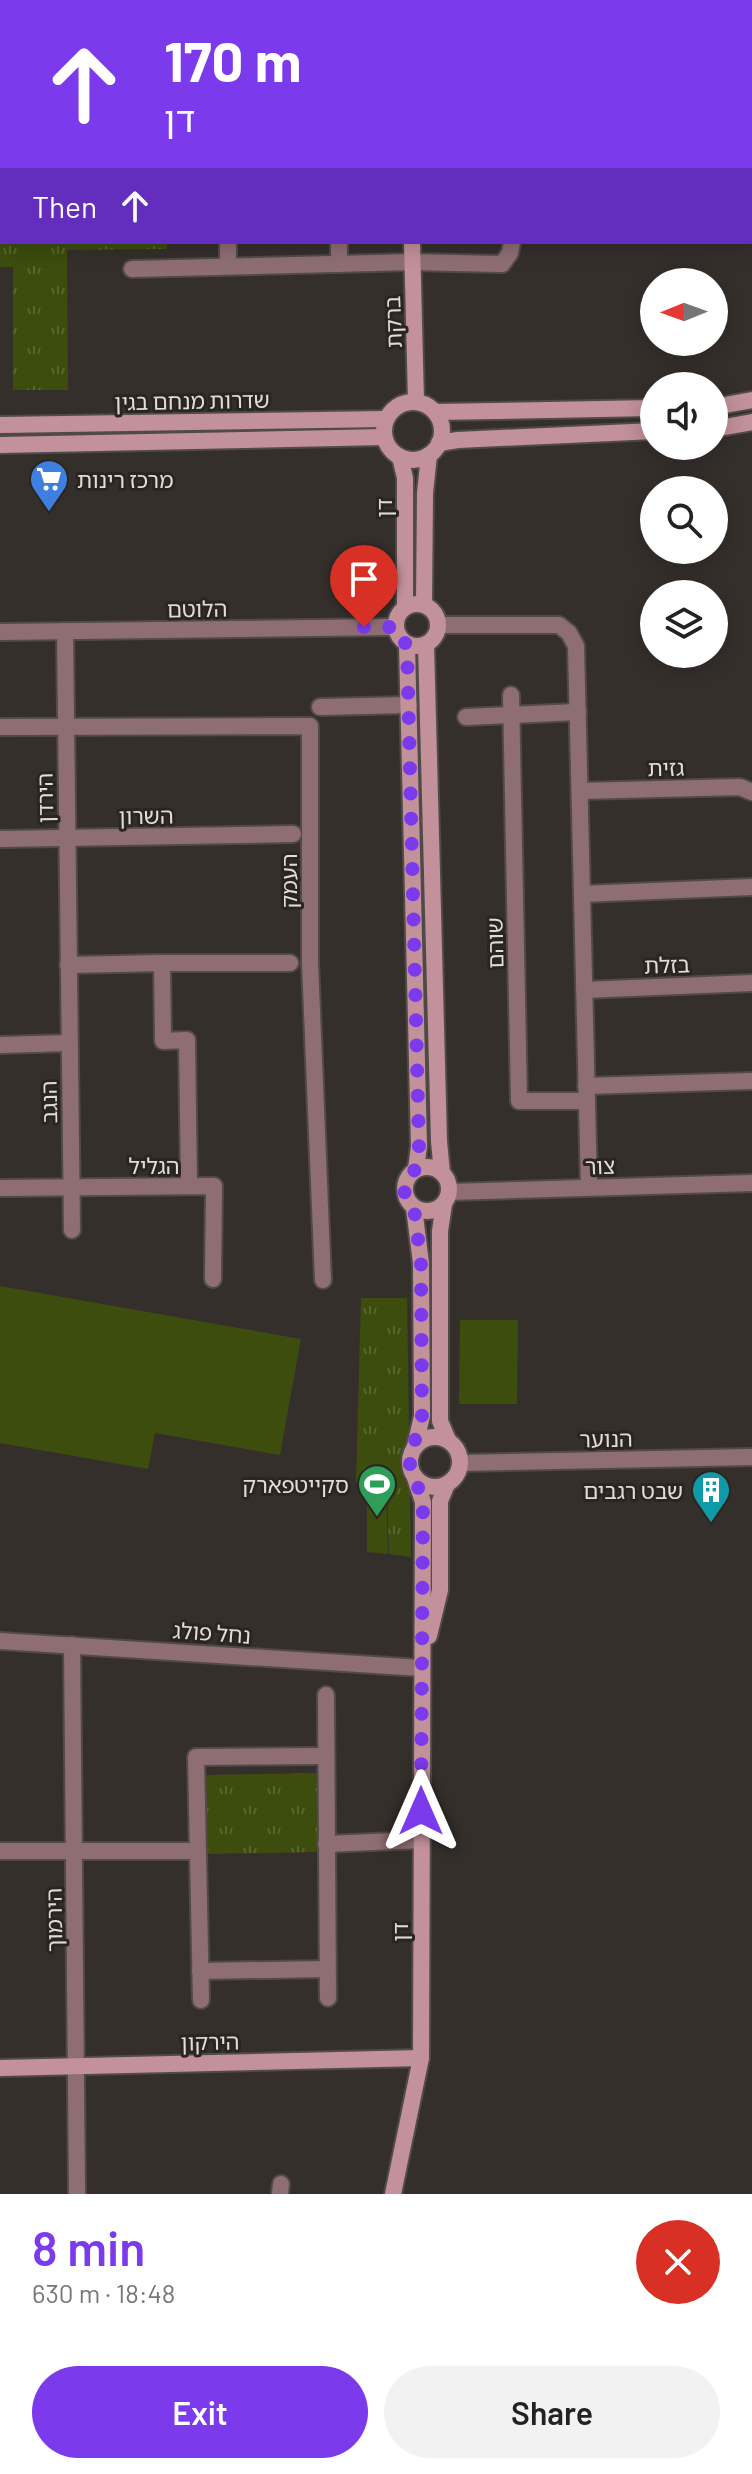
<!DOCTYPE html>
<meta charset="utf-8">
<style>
body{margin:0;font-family:Barlow,"Noto Sans Hebrew",sans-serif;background:#f2f2f2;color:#222;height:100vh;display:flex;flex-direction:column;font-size:30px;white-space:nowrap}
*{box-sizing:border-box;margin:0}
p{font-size:26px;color:#767676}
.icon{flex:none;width:44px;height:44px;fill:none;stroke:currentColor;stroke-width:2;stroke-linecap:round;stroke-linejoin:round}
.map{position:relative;height:2194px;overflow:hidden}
.details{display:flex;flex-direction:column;background:#fff;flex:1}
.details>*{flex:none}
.hud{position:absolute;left:0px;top:0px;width:752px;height:244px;box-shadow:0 4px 20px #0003;background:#7c3aed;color:#fff;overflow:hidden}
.needle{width:52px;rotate:269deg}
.buttons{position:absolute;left:640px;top:268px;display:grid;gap:16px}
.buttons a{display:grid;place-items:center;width:88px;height:88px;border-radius:50%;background:#fff;box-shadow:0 4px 20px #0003;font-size:40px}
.pin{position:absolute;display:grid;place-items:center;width:68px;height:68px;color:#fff;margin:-82px -34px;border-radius:50% 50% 50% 0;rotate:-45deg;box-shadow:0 0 8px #0007}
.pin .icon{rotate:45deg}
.me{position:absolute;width:88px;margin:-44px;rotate:0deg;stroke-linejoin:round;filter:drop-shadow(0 0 6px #0008)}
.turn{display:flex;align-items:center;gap:28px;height:168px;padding:0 32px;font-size:36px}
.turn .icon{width:104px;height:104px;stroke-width:2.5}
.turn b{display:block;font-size:56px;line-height:68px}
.then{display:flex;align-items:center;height:76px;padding:0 32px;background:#0003;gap:16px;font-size:30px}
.round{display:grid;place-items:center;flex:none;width:84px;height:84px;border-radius:42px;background:#f2f2f2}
.overview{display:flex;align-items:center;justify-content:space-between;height:136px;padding:0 32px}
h1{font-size:48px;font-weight:600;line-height:60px;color:#7c3aed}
.cta{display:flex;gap:16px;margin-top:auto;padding:16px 32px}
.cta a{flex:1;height:92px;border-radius:48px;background:#7c3aed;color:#fff;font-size:32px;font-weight:600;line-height:92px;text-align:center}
.cta a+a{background:#f2f2f2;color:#222}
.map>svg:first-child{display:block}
.grass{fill:#3c4d0e}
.park{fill:url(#park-tufts)}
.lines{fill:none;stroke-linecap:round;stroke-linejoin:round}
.street-casing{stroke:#504b48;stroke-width:20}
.secondary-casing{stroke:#504b48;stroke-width:20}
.street{stroke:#8e6e73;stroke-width:16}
.secondary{stroke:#c29199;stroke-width:16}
.route{stroke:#7c3aed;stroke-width:14;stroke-dasharray:0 25.2}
.labels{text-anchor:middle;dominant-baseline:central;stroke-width:6;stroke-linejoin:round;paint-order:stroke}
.street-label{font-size:22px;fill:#e0dcda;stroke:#2b2522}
.poi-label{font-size:22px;fill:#e0dcda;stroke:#2b2522;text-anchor:end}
</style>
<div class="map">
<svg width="752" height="2194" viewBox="0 0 752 2194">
<defs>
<pattern id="park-tufts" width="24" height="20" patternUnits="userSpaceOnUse" patternTransform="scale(2)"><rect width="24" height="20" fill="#3c4d0e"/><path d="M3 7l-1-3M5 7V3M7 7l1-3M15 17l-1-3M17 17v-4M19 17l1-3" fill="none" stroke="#586630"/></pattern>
</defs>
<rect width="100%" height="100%" fill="#352f2c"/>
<g class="grass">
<path d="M0,1286L301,1339L280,1455L155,1433L148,1469L0,1443Z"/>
<path d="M460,1320H518L517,1404H459Z"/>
<path d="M367,1484H386L388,1554L367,1552Z"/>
</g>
<g class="park">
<path d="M0,0L135,2H2V242H167V249L67,250L68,390H13V267H0Z"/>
<path d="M361,1298H407L411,1557L389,1554L387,1484L356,1483Z"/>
<path d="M318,1773L319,1852L206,1854L205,1775Z"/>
</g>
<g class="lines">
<g class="street-casing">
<g id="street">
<path d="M325,0L326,2"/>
<path d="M498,0V2"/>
<path d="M212,2L216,0"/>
<path d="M339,242V264"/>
<path d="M228,266V242"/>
<path d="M132,269L412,262L502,264L510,253L512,242"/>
<path d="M438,625H559L569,633L576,646L589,1187"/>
<path d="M65,631L72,1230"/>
<path d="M0,632L395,627"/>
<path d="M511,695L519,1101H587"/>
<path d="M320,707L409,705"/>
<path d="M466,717L578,712"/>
<path d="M0,727L310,726V963L323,1280"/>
<path d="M580,791L740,787L752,792"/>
<path d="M0,839L293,834"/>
<path d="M582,894L752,887"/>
<path d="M162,963H290"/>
<path d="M68,965L162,963L163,1041L187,1040L189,1186"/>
<path d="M584,990L752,983"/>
<path d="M0,1045L69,1043"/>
<path d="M586,1086L752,1081"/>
<path d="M0,1188L214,1186L213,1279"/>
<path d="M449,1192L752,1183"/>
<path d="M460,1463L752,1457"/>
<path d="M0,1641L421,1668"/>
<path d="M72,1645L77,2194"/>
<path d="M326,1695L328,1998"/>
<path d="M326,1844L421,1840"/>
<path d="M0,1851H197"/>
<path d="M200,1971L327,1969"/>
<path d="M201,2000L196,1757L325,1756"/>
<path d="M280,2194L281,2184"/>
</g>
</g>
<g class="secondary-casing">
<g id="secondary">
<path d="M398,0V2"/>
<path d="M412,242L416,401"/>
<circle cx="413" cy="431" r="29"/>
<path d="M714,407L752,400"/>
<path d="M435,412L654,408"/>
<path d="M0,425L386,419"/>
<path d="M714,429L752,422"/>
<path d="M439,443L458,440L654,431"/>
<path d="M0,445L384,437"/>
<path d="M400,457L405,478V607"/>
<circle cx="417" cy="625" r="21"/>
<path d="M424,605L425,493L429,455"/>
<path d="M426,644L439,1141L442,1173"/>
<path d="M407,645L419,1146L416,1169"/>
<circle cx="427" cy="1189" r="22"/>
<path d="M444,1204L440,1231V1421L448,1440"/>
<path d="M414,1208L421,1263L422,1416L415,1446"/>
<circle cx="435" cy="1462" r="25"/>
<path d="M429,1636L440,1590V1501L447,1484"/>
<path d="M0,2068L421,2058"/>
<path d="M393,2194L421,2058L423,1502L415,1478"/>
</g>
</g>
<use href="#street" class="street"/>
<use href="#secondary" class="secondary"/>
</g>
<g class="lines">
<path class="route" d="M364,627H395L399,637L407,645L419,1146L416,1169L410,1174L404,1188L405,1196L414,1208L421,1263L422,1416L409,1461L423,1502L421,1811"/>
</g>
<defs>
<g id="supermarket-pin" transform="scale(2)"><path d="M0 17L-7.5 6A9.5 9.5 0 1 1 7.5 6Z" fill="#3f7fe0" stroke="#2b2522"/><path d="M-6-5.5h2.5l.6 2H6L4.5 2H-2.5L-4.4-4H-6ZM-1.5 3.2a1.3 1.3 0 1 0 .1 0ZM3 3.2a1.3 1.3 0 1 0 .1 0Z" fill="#fff"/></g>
<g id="stadium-pin" transform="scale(2)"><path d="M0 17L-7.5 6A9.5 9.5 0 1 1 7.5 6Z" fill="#2e9e5b" stroke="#2b2522"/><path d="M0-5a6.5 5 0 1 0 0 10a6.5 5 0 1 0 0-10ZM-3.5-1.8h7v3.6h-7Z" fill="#fff"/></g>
<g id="building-pin" transform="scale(2)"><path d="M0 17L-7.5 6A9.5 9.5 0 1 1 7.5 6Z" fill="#0f9aa8" stroke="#2b2522"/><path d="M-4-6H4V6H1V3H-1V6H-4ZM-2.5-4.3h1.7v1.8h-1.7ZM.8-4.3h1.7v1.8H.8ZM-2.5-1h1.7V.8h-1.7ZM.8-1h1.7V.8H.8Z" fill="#fff"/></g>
</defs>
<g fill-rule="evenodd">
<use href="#supermarket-pin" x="49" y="479"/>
<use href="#stadium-pin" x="377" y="1484"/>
<use href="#building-pin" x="711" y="1490"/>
</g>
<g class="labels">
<g class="street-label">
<text transform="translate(392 322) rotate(-92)">ברקת</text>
<text transform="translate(192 400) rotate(-1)">שדרות מנחם בגין</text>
<text transform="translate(383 508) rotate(-90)">דן</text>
<text transform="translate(197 608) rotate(-1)">הלוטם</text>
<text transform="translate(666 767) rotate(-1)">גזית</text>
<text transform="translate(44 798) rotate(-91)">הירדן</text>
<text transform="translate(146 815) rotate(-1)">השרון</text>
<text transform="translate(288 881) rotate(-90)">העמק</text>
<text transform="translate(494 943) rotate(-91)">שוהם</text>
<text transform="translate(667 964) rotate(-2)">בזלת</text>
<text transform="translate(48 1102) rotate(-91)">הנגב</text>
<text x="154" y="1165">הגליל</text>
<text transform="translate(600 1165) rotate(-2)">צור</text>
<text transform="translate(606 1438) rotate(-1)">הנוער</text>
<text transform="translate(212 1632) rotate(4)">נחל פולג</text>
<text transform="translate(53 1920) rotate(-91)">הירמוך</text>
<text transform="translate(399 1932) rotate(-90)">דן</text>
<text transform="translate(210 2041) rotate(-1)">הירקון</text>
</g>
<g class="poi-label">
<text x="77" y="479" text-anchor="start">מרכז רינות</text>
<text x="349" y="1484">סקייטפארק</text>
<text x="683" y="1490">שבט רגבים</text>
</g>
</g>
</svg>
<div class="buttons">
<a><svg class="needle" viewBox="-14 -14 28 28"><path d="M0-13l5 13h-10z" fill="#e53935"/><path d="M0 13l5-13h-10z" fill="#767676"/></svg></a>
<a><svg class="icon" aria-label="sound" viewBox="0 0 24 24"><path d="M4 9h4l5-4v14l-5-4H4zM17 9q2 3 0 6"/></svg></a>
<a><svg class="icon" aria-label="search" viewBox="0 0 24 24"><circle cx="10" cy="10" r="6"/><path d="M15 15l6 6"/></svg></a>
<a><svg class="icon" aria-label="layers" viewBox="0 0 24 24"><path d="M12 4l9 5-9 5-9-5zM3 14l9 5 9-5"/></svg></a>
</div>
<div class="pin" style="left:364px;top:627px;background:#d93025"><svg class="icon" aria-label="arrive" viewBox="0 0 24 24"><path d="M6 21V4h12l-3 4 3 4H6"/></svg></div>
<svg class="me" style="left:421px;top:1811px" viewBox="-20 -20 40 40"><path d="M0-17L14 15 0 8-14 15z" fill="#7c3aed" stroke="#fff" stroke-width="4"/></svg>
<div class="hud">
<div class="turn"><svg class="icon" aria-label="ahead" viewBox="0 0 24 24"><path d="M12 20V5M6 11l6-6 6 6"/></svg><div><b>170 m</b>דן</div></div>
<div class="then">Then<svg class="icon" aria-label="ahead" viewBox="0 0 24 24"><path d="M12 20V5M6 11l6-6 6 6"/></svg></div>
</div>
</div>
<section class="details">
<div class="overview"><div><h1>8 min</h1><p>630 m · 18:48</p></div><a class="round" style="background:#d93025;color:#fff"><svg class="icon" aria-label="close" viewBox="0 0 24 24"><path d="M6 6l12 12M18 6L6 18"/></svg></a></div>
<div class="cta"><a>Exit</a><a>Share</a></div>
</section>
